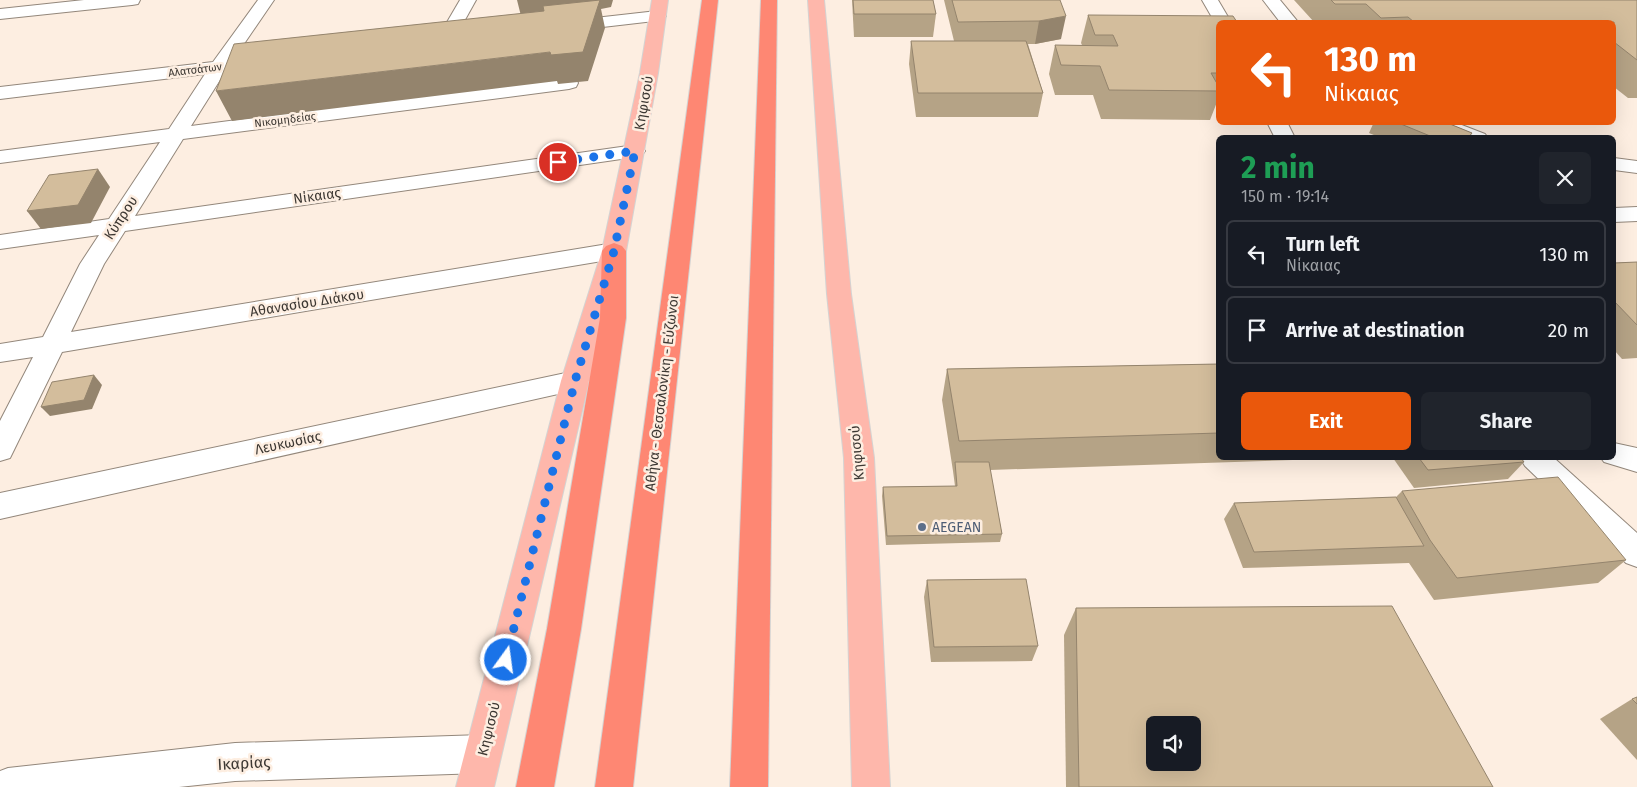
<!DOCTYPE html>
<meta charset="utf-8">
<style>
body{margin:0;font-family:"Fira Sans",sans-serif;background:#20242c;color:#f1f3f6;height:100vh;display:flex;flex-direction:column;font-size:19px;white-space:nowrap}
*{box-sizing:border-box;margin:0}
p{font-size:16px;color:#9ea1a6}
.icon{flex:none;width:28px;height:28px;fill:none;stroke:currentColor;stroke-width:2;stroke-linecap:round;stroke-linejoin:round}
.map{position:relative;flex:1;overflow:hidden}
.details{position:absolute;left:1216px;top:135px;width:400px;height:325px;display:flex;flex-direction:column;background:#171b24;border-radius:8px;box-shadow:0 5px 20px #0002}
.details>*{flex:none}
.hud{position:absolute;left:1216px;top:20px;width:400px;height:105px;border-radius:8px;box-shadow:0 5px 20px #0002;background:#ea580c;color:#fff;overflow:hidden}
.tools{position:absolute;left:1146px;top:716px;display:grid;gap:10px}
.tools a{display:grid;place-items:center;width:55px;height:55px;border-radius:8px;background:#171b24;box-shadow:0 5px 20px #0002;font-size:25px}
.pin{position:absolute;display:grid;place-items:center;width:42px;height:42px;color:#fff;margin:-21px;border:2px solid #fff;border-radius:50%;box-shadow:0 1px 5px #0007}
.me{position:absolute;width:55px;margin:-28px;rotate:14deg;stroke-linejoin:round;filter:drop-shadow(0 0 4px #0008)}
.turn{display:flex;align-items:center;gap:18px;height:105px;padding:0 25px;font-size:22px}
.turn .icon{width:65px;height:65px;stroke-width:2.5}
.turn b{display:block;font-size:35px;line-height:42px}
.round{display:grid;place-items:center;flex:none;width:52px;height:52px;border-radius:8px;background:#20242c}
.overview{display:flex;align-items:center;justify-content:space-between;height:85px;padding:0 25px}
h1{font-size:30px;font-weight:700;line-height:38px;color:#1e9e55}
.button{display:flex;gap:10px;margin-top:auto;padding:10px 25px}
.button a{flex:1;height:58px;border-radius:8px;background:#ea580c;color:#fff;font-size:20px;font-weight:700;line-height:58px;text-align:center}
.button a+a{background:#20242c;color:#f1f3f6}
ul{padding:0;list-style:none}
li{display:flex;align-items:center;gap:15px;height:68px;margin:0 10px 8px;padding:0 15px;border:2px solid #363941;border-radius:8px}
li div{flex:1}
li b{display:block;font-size:19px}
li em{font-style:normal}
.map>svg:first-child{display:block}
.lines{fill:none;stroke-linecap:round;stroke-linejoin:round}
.minor-casing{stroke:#93877b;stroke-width:2}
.major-casing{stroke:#d4d3d2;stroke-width:2}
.highway-casing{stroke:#d4d3d2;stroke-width:2}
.minor{fill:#fff;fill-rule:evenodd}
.major{fill:#feb7ab;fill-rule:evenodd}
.highway{fill:#fe8773;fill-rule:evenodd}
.wall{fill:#b5a386}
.shaded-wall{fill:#94846d}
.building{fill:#d3bd9c;stroke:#94846d;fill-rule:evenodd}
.route{stroke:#1a73e8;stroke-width:9;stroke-dasharray:0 16.2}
.service-dot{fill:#5c6f8a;stroke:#fdeee1;stroke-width:2}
.labels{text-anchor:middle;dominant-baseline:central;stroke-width:5;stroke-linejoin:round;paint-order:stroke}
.far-street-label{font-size:11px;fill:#3d3833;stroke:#fdeee1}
.street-label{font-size:14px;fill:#3d3833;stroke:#fdeee1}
.service-label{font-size:14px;fill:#4e5e75;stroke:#fdeee1;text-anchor:start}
.near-street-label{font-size:16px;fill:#3d3833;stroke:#fdeee1}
</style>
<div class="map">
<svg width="1637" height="787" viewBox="0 0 1637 787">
<rect width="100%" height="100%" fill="#fdeee1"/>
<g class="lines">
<g class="minor-casing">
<g id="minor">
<path d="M84,0H140L138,4L132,5L0,19V9Z"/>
<path d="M258,0H274L233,60L262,56L269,58L271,62L269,66L225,72L191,126L569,77L576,79L578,83L576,87L569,89L183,139L135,216L635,145L642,147L645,151L642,155L635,157L125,231L104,264L71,332L614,243L622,246L626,251L622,256L614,259L62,352L10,458L0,461V421L33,357L0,362V344L43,337L80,264L99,235L0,249V235L109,219L160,142L0,163V151L169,129L205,74L0,99V87L213,62Z"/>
<path d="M460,0H476L451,45L445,46L439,45L436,41Z"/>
<path d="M1202,0H1218L1231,22H1219V26H1217Z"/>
<path d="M1263,0H1280L1298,22H1280Z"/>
<path d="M657,11L663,12L666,16L663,20L568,31L562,30L559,26L562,22L568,21Z"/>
<path d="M1267,122H1287L1295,138H1275Z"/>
<path d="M1423,122H1454L1485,134L1488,138H1457L1426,126Z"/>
<path d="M1614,158L1637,161V173L1614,170Z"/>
<path d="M1637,207V221L1614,222V208Z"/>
<path d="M575,371L585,374L589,381L585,388L0,519V493Z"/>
<path d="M1614,443L1637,448V472L1604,462L1601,458H1614Z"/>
<path d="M1520,458H1554L1637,533V567L1626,563L1525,466Z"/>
<path d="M482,735L495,741L501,754L495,767L482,773L235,781L179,787H0V771L8,768L235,743Z"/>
</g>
</g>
<g class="major-casing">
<g id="major">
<path d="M652,0H668L658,73L626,251L589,381L494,787H456L561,381L602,251L640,73Z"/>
<path d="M808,0H824L851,294L874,458L890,787H852L844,458L827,294Z"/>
</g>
</g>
<g class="highway-casing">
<g id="highway">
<path d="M702,0H718L633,787H595Z"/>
<path d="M761,0H777L768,787H730Z"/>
<path d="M614,243L622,246L626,251V318L581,629L554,787H516L547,629L600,318L602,251L606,246Z"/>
</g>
</g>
<use href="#minor" class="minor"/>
<use href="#major" class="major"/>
<use href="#highway" class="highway"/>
</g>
<g class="wall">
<path d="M852,0H933L936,14L933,37H854Z"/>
<path d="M944,0H1060L1061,39L1035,44H1028L1043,93L1038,117H916L909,64L911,41H954Z"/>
<path d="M1294,0H1637V98H1628L1614,87V22H1314Z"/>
<path d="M1088,15L1219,22V102H1217L1210,120L1101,119L1093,95H1055L1049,74L1055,45H1082L1081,43Z"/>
<path d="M1374,122H1445L1472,133L1469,138H1381L1369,133Z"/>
<path d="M1637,262V358L1622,359L1614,350V263Z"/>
<path d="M1219,364V458H1352L990,470L1002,534L1000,542L886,545L882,496L883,487L955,486L953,471L942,400L947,369Z"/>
<path d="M1393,458H1521L1524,462L1508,479L1414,488Z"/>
<path d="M1402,491L1626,560L1598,583L1434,600L1409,563L1243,568L1224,519L1234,503L1396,497Z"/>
<path d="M927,580L1038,646L1032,661L931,662L924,597Z"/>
<path d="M1076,608L1493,787H1066L1064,635Z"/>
<path d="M1637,697V760L1600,719L1632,699Z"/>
</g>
<g class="shaded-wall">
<path d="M517,0H613L611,7L601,9L605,28L588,81L558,84L557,81L232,121L216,91L550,52H583L522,20Z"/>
<path d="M1066,16L1061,39L1035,44L1039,21Z"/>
<path d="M98,169L110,187L91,223L41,229L27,211Z"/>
<path d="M94,375L102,385L92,409L50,416L41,407Z"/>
</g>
<g class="building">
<path d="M600,0L583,52L551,55L550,52L216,91L234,44L544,11L543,6Z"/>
<path d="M853,0H933L936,14H854Z"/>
<path d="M952,0H1060L1066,16L1039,21L958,22Z"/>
<path d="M1331,0H1637V60L1614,42V22H1414L1408,17L1381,18L1366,4H1335Z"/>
<path d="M1088,15L1233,16L1237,22H1219V73H1211L1219,87V91L1109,90L1100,66L1061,65L1055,45L1118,46L1113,35H1095Z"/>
<path d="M911,41H1026L1043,93H918Z"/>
<path d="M1396,122H1445L1472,133L1468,138H1435Z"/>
<path d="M98,169L78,205L27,211L49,175Z"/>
<path d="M1637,262V325L1614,301V263Z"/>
<path d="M1219,364V433L959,441L947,369Z"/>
<path d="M94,375L84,400L41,407L52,382Z"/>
<path d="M1419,458H1521L1524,462L1428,470Z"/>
<path d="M955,462H989L1002,534L887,536L883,487L957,486Z"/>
<path d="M1558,477L1626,560L1457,578L1430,540L1402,491Z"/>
<path d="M1396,497L1424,546L1254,552L1234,503Z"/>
<path d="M1026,579L1038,646L934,647L927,580Z"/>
<path d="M1392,606L1493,787H1079L1076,608ZM1155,725H1192V762H1155Z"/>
<path d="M1637,697V704L1632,699Z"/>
</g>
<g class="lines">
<path class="route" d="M506,660L575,381L614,251L635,151L558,162"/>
</g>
<circle class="service-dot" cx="922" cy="527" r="5"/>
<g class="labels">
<g class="far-street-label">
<text transform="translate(195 70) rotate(-7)">Αλατσάτων</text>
<text transform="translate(285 120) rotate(-7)">Νικομηδείας</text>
</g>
<g class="street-label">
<text transform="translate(644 103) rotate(-80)">Κηφισού</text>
<text transform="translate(317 196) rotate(-8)">Νίκαιας</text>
<text transform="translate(121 218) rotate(-57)">Κύπρου</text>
<text transform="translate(307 303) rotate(-9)">Αθανασίου Διάκου</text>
<text transform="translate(662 393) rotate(-83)">Αθήνα - Θεσσαλονίκη - Εύζωνοι</text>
<text transform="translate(288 443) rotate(-12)">Λευκωσίας</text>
<text transform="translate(857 453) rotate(-95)">Κηφισού</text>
<text transform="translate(489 729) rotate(-76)">Κηφισού</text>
</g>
<g class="service-label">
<text x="932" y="527">AEGEAN</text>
</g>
<g class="near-street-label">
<text transform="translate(244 763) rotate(-3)">Ικαρίας</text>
</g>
</g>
</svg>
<div class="tools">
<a><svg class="icon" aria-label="sound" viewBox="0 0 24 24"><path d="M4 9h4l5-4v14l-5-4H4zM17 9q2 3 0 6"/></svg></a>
</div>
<div class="pin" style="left:558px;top:162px;background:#d93025"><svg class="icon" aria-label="arrive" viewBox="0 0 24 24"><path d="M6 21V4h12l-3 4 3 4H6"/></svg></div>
<svg class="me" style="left:506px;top:660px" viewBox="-20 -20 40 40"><circle r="17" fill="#1a73e8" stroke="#fff" stroke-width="3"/><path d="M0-11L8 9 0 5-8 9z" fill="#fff"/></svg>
<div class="hud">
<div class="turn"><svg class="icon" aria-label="left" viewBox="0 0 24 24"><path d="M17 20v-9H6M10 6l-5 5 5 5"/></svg><div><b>130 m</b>Νίκαιας</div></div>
</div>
<section class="details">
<div class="overview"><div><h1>2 min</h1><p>150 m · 19:14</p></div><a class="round"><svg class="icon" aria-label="close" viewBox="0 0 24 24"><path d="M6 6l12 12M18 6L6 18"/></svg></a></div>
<ul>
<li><svg class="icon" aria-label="left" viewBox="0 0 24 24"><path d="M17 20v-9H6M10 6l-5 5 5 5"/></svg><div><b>Turn left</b><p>Νίκαιας</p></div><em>130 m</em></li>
<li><svg class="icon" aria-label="arrive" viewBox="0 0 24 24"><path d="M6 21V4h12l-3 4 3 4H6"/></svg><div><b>Arrive at destination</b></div><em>20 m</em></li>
</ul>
<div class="button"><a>Exit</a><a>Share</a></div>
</section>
</div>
